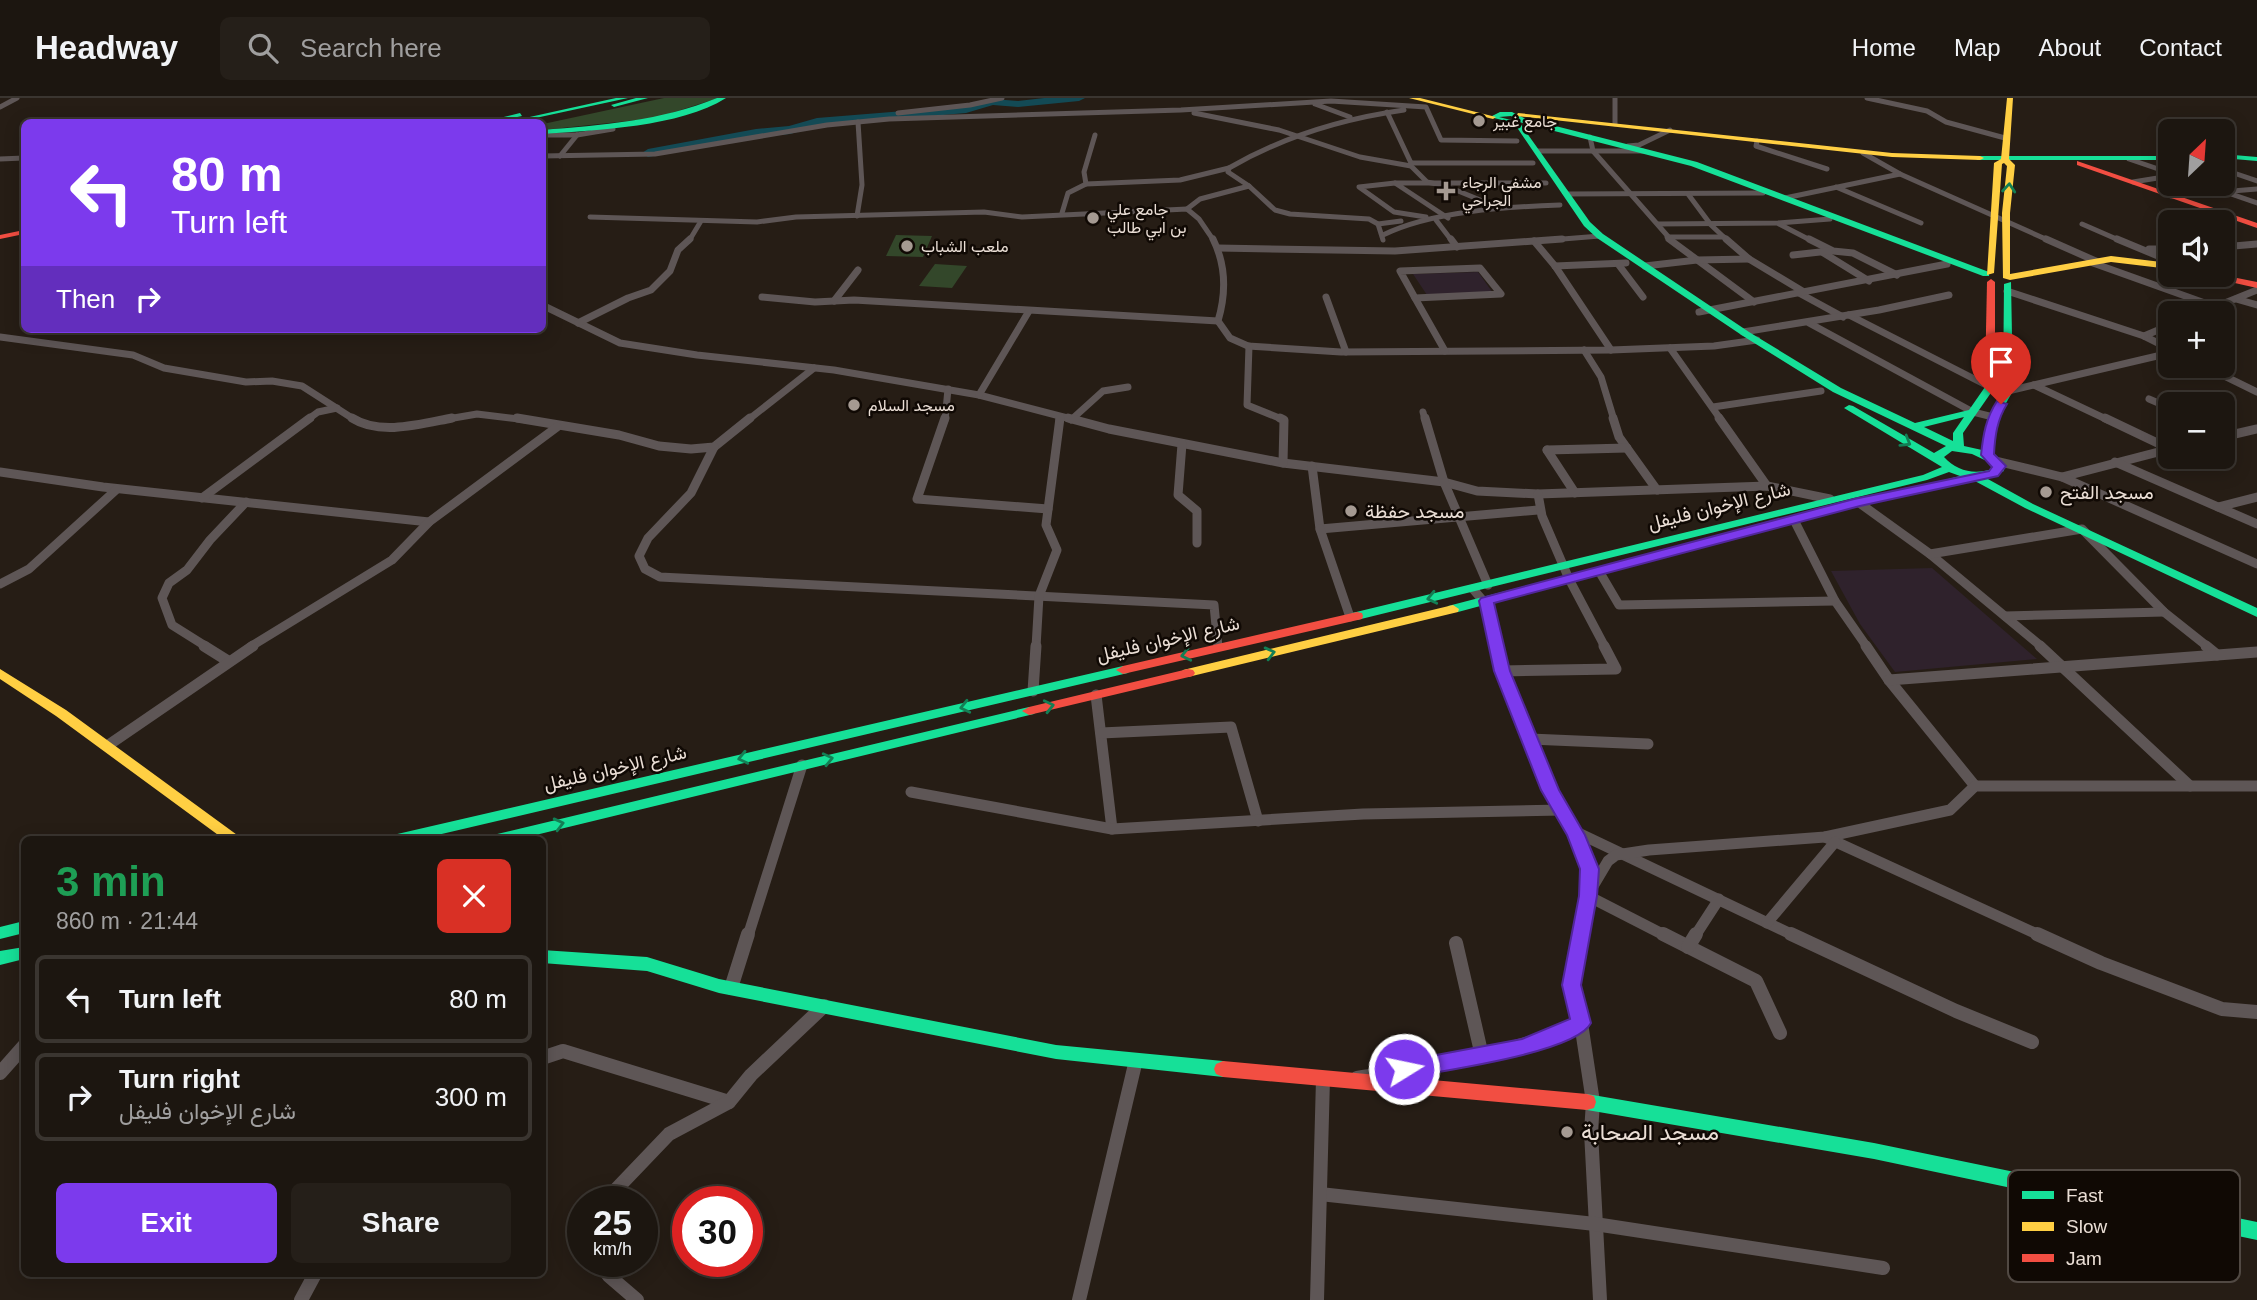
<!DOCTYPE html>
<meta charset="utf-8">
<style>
body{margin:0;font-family:Helvetica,Vazirmatn,sans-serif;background:#251f19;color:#f1f3f6;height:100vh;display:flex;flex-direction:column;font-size:26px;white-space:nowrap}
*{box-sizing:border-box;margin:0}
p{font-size:23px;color:#a09f9f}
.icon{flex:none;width:38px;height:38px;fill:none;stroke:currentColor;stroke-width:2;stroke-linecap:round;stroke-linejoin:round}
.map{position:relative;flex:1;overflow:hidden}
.details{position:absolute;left:21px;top:738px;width:525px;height:441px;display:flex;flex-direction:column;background:#1c1610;border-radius:10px;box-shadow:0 4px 18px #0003,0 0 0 2px #3a3530}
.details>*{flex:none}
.banner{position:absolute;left:21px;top:21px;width:525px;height:214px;border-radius:10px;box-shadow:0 4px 18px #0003,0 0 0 2px #3a3530;background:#7c3aed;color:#fff;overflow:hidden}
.needle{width:46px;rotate:25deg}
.buttons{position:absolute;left:2158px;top:21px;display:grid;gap:14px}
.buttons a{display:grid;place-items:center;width:77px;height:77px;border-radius:10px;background:#1c1610;box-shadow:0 4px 18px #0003,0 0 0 2px #3a3530;font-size:35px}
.speed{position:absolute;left:567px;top:1088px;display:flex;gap:14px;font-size:35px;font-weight:700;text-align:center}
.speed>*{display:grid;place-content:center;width:91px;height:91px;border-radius:50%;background:#1c1610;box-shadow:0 4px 18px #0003,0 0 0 2px #3a3530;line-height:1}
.speed small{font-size:18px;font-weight:400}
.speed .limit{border:10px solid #d22;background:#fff;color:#111}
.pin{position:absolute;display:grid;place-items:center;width:60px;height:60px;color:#fff;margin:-72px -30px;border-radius:50% 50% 50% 0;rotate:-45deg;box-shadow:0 0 7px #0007}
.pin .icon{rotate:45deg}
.me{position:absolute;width:77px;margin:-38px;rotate:80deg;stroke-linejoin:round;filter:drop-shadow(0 0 5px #0008)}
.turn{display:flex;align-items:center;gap:24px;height:147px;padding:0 35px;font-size:32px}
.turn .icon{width:91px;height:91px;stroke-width:2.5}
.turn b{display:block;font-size:49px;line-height:60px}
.then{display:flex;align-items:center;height:66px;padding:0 35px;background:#0003;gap:14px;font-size:26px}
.round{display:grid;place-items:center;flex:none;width:74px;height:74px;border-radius:10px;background:#251f19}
.headline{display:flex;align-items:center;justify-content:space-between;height:119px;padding:0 35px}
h1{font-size:42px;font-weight:800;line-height:52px;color:#1e9e55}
.action{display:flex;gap:14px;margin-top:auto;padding:14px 35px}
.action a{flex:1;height:80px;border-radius:10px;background:#7c3aed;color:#fff;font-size:28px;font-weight:800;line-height:80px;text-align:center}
.action a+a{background:#251f19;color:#f1f3f6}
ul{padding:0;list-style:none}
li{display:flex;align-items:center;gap:21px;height:88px;margin:0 14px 10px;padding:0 21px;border:4px solid #3a3530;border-radius:10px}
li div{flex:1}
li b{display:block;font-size:26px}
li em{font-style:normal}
header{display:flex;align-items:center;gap:42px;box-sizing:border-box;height:98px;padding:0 35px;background:#1c1610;border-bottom:2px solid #3a3530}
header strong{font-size:33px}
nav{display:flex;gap:38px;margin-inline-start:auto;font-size:24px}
.search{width:490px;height:63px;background:#251f19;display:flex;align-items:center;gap:18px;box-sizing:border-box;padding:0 24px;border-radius:10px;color:#a09f9f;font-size:26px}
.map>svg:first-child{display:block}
.education{fill:#2f222c}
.green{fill:#33472a}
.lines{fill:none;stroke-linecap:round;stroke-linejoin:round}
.river{fill:#134a55;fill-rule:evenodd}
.street-far4{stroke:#5e5656;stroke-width:5}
.street-far3{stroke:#5e5656;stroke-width:7}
.street-far2{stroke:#5e5656;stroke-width:9}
.street-far1{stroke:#5e5656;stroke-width:11}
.street{stroke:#5e5656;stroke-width:14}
.fast{fill:#16e098;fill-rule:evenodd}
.slow{fill:#ffcf43;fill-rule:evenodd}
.jam{fill:#f24e42;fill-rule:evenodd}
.oneway{stroke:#137f55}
.route{fill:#7c3aed;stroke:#51269a;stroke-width:2}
.poi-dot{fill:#a59a92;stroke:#100904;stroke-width:2.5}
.labels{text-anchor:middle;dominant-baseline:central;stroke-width:5;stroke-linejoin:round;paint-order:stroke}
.far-poi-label{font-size:16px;fill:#eaded5;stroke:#100904;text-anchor:start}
.poi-label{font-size:19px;fill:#eaded5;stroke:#100904;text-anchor:start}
.street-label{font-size:19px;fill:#eaded5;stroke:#100904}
.near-poi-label{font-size:23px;fill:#eaded5;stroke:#100904;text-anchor:start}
.key{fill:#100904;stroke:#514943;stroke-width:2}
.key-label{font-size:19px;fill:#eaded5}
</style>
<header>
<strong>Headway</strong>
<div class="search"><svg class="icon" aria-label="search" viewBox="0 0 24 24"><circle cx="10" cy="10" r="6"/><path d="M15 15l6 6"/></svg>Search here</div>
<nav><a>Home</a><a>Map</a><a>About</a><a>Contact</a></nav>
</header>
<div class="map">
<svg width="2257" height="1202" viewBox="0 0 2257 1202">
<rect width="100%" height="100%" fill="#261d15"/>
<g class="education">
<path d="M1478,174L1493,195L1427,197L1413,176Z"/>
<path d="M1932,470L2037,561L1895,574L1860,526L1831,473Z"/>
</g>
<g class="green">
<path d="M664,0H718L656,20L543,32V26Z"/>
<path d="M896,137L932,138L923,159L886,158Z"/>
<path d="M935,166L967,168L952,190L919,188Z"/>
</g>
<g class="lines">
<path class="river" d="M1044,0H1085L1079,3L1018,9L993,7L966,15L818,28L790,36L756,39L648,59L642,55L648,51L756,31L789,28L817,20L966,8L993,1L1018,3Z"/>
<g class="street-far4">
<path d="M1615,0V26"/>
<path d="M1867,0L1927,13L1946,24L2005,40"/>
<path d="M1315,6L1350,19"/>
<path d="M0,9L17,0"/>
<path d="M1387,14L1411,65"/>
<path d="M898,15L970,7L1002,0"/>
<path d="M1194,15L1279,32L1360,59L1411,68L1427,84L1446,88L1485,104L1506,108"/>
<path d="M542,37H577L613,31"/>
<path d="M1590,39L1593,53L1672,143"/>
<path d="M1757,43L1756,48L1827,71"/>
<path d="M1628,48L1639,47L1670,32"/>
<path d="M1537,53H1643"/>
<path d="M1863,55L1900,76"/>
<path d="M542,58L655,56L827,27L889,21L1181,12L1331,3L1426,9L1441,42L1517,43"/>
<path d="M560,58L577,37"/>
<path d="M0,61L24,60"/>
<path d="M2129,61L2170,75"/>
<path d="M1411,68V65H1533"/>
<path d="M2222,71L2257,83"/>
<path d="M2133,84L2170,78"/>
<path d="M1395,85L1359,89L1394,114L1426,119"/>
<path d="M1086,86L1084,74L1095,37"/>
<path d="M2202,86L2257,105"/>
<path d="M1249,88L1275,112L1290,116L1369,121L1378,126"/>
<path d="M1836,89L1921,125"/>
<path d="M1566,96L1763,95"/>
<path d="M1688,96L1711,127L1728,143"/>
<path d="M2171,98L2257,91"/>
<path d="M1785,100L1900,76L2050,143"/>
<path d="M1187,111L1200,101L1249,88L1228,74L1229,70C1284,38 1341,21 1404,12"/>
<path d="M1062,115L1068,95L1086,86L1180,82L1229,70"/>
<path d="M857,118L862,87L858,24"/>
<path d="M590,119L757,124L796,119L984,114L1022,119L1187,111L1199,121L1214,143"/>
<path d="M1448,120L1395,85H1546"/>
<path d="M1436,122L1452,143"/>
<path d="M1658,126L1778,125L1830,121"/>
<path d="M1779,126L1812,143"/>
<path d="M2082,126L2121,143"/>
<path d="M1383,137C1432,113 1506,109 1560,107"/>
<path d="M1667,139H1724"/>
<path d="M1383,142L1378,126L1401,123"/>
<path d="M689,143L701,123"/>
<path d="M1538,143L1600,138"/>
</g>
<g class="street-far3">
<path d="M1213,141C1226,167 1226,196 1218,223L1230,240L1248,248L1341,254L1611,252L1714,248L1757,242"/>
<path d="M1451,141L1457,149"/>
<path d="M1669,141L1754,204"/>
<path d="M1809,141L1833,153L1853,155L1897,177"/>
<path d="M2046,141L2098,164"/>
<path d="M2117,141L2170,163"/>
<path d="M1534,143L1555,168L1611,252"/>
<path d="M2222,149L2257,146"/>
<path d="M1218,150L1395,153L1562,141"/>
<path d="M2149,151H2170"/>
<path d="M1822,154L1869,183"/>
<path d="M1793,157L1829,153"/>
<path d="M1749,161L1804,194"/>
<path d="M2093,165L2216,209"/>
<path d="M1618,166L1643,199"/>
<path d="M1555,168L1626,165"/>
<path d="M1645,168L1697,162L1749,161L1726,141"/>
<path d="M1480,170L1501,196L1415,200L1400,173Z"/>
<path d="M2007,193L2144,238L2170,251"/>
<path d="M1799,195L1843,219"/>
<path d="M762,199L815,204L854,202L1218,223"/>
<path d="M1326,199L1346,254"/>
<path d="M1415,200L1445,253"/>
<path d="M2236,201L2257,207"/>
<path d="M834,203L858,172"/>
<path d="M542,207L620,245L697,257L834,272L979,297L1075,322"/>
<path d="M1699,214L1947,166"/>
<path d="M2200,215L2257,192"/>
<path d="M1849,217L1990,289"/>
<path d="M578,225L628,200L651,192L670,173L678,152L690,141"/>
<path d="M1809,225L1973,314L1993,319"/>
<path d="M1743,234L1879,212L1949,197"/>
<path d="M2144,238L2170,227"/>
<path d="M0,239L133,257L164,270L246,284L272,283L302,288L355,322"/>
<path d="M1249,248L1247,307L1284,322"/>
<path d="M1670,250L1721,322"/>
<path d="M1584,252L1601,279L1614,322"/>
<path d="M2204,268L2257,294"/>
<path d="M2034,287L2108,322"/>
<path d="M2008,293L2170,255"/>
<path d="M979,297L1029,213"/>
<path d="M2149,301L2170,310"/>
<path d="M1713,309L1821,293"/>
<path d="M1423,314L1425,322"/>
<path d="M307,322L318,314L337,310"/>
<path d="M442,322L477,316L527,322"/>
<path d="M748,322L814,270"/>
<path d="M945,322L948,291"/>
<path d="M1059,322L1060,319"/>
<path d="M1071,322L1103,293L1128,289"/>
</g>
<g class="street-far2">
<path d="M352,320C380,338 421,326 452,320"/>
<path d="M517,320L619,337L659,348L691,351L714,349L750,320"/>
<path d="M945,320L917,401L1048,411"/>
<path d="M1068,320L1109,331L1283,365L1444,384L1477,393L1538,396L1767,388L1830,401"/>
<path d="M1280,320L1284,322L1283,365"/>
<path d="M1425,320L1444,384L1488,487"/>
<path d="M1613,320L1619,339L1657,392"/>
<path d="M1719,320L1767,388"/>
<path d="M2105,320L2170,351"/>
<path d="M2222,339L2257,331"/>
<path d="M1182,346L1178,397L1197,413V445"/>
<path d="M714,349L691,395L648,440L639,458L645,471L660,479L1214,507L1218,549"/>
<path d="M1547,352L1627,350"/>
<path d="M1547,352L1575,395"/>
<path d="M1996,363L2062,379L2170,351"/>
<path d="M2115,364L2257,426"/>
<path d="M1312,368L1320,431L1538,412"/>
<path d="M0,374L103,389L429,424"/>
<path d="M2062,379L2257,466"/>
<path d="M1538,396L1542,418L1569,481L1605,549"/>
<path d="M202,400L310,320"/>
<path d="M1858,404L1930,456L2042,549"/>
<path d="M2218,409L2257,399"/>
<path d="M1794,422L1835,503L1867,549"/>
<path d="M1320,431L1350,519"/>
<path d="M1930,456L2082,431L2164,514L2208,549"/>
<path d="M1599,473L1619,507L1835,503"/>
<path d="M0,486L29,471L117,391"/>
<path d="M1473,491L1490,511L1497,549"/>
<path d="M2005,518L2164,514"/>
<path d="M207,549L172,527L162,500L169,485L187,472L210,442L246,404"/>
<path d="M250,549L392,462L429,424L557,329"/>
<path d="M1036,549L1039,498L1057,452L1046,427L1060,320"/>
</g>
<g class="street-far1">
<path d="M204,548L228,563"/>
<path d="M1497,548L1502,573L1550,692L1576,737L1589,771L1588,798L1581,838"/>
<path d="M1866,548L1889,582L1975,688"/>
<path d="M2040,548L2190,688"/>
<path d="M2206,548L2217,557"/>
<path d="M1502,573L1616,571L1604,548"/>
<path d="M1889,582L2257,554"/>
<path d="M1033,593L1036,548"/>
<path d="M1096,597L1112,731"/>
<path d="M1101,635L1231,629L1258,723"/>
<path d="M1530,641L1648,646"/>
<path d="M107,648L253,548"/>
<path d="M911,694L1112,731L1363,716L1562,712"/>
<path d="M1574,733L1795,838"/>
<path d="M1825,739L2041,838"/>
<path d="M1589,795L1608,763L1616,757L1649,752L1825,739L1950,712L1975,688H2257"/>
<path d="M1588,798L1666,838"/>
<path d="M1767,825L1835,744"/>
<path d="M748,838L802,667"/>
<path d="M1695,838L1719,801"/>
</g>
<g class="street">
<path d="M1581,836L1572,887L1581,925L1593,1004L1591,1034L1600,1202"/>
<path d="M1663,836L1756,883L1780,935"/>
<path d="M1791,836L1956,913L2032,944"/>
<path d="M2037,836L2101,865L2222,911L2257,914"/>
<path d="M1456,845L1482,958"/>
<path d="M1688,849L1696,836"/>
<path d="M731,890L748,836"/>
<path d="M542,960L563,953L729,1004"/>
<path d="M0,975L24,948"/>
<path d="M1357,980C1434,967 1510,958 1581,925"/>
<path d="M1320,1096L1595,1126L1883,1170"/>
<path d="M604,1104L669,1036L729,1004L751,977L824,908"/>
<path d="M583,1137V1140"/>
<path d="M600,1164L609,1178L637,1202"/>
<path d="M301,1202L315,1176"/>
<path d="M1079,1202L1136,962"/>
<path d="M1317,1202L1323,981"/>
</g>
<g class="fast">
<path d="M616,0H628L517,24H507Z"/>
<path d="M636,0H648L614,9L611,7Z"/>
<path d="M717,0H726C680,29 597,32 542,36V32C602,27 661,23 717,0Z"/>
<path d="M1500,14H1512L1524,20L1697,64L1989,174V178H1983L1691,68L1519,24L1590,124L1603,136L1749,234L1841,290L1915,325L1969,312L1985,289L1986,279H1994L1995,289L1963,335L1964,348L1982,352L1988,319L2003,293L2004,186L2011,184L2013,293L1998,319L1992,357L2000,361L2004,373L1986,380L2033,406L2257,510V519L2025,410L1973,382L1902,399L1896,396L1898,394L1960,378L1949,374L1927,382L1357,522L1352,521L1351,518L1352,515L1923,377L1942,369L1844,310L1849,307L1853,308L1934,355L1946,348L1833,294L1743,238L1597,140L1584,128L1514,25L1490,19ZM1511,18L1516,21L1511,22L1499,19ZM1964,319L1953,335V343L1924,329ZM1952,353L1972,356L1991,365L1992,371C1974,377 1957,373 1944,359Z"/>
<path d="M520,15L522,18L494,24H483Z"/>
<path d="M2222,56L2257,59V63L2222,60Z"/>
<path d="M1980,58H2170V62H1977L1976,60Z"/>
<path d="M1829,409L1833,410V414L1458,514H1448L1447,511L1448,508Z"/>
<path d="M1123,568L1130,572L1128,575L416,742H385L387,738L393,737Z"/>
<path d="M1029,609L1034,610L1036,613L1034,616L515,742H485L487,738L493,737Z"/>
<path d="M24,823V835L0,841V829Z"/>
<path d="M24,849V861L0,867V853Z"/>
<path d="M542,852L647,859L719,881L1056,947L1223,963L1230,966L1232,971L1230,976L1223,979L1056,961L719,895L647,873L542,865Z"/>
<path d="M1587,996L1874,1045L2257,1124V1142L1874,1061L1587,1012L1580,1010L1578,1004L1580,998Z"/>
</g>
<g class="slow">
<path d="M1409,0H1420L1496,19L1493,21Z"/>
<path d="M2007,0H2013L2009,61L2015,67L2010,115V176L2111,158L2170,165V171L2111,164L2010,182L2003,180L2002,115L2007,68L2004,65L2002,66L1994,175L1987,177L1994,65L2001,61Z"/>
<path d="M1518,15L1892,55L1980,58L1984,60L1980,62L1892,59L1516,18Z"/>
<path d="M1453,507L1459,511L1458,514L1188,579L1181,575L1183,572Z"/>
<path d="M0,571L66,612L244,742H225L56,618L0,581Z"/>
</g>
<g class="jam">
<path d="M2077,63L2257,125V130L2077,67Z"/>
<path d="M24,132V136L0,141V137Z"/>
<path d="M2207,177H2222L2257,184V190L2208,179Z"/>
<path d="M1991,181L1995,184V281L1990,284L1985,281L1987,184Z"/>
<path d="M1357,514L1362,515L1363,518L1362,521L1123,576L1116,572L1123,568Z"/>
<path d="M1188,571L1193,572L1195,575L1193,578L1029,617L1022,613L1029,609Z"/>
<path d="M1223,963L1587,996L1594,998L1596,1004L1594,1010L1587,1012L1223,979L1216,976L1214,971L1216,966Z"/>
</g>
</g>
<defs><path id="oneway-chevron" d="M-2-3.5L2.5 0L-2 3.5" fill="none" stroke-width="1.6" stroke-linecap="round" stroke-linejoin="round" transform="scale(1.75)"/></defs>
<g class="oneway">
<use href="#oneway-chevron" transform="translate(2009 90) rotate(-85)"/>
<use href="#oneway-chevron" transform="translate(1906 344) rotate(31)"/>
<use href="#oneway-chevron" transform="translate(1432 500) rotate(167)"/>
<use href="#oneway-chevron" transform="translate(1270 555) rotate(-14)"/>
<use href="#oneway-chevron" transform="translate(1186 557) rotate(167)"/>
<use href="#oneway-chevron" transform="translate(1049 608) rotate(-13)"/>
<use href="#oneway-chevron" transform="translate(965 609) rotate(167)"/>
<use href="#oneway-chevron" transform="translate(743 660) rotate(167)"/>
<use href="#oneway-chevron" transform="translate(828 661) rotate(-13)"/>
<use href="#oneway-chevron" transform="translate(559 726) rotate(-14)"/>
</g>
<path class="route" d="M1997,303L2007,306C1997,322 1995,338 1994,356L2006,368L1998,378L1860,408L1494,505L1510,573L1559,692L1585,737L1599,771L1597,798L1581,887L1591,925C1576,955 1440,973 1404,980L1397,977L1394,971L1397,965L1404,963L1522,941L1570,921L1562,887L1579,798L1580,771L1567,737L1541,692L1494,573L1479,503L1481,500L1854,401L1989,373L1992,369L1981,357C1983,337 1986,320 1997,303Z"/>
<g class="poi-dot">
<circle cx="1479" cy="23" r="7"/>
<path d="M1442.5 82.5h7v7h7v7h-7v7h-7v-7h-7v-7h7z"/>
<circle cx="1093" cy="120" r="7"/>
<circle cx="907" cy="148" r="7"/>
<circle cx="854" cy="307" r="7"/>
<circle cx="2046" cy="394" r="7"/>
<circle cx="1351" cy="413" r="7"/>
<circle cx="1567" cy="1034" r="7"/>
</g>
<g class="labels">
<g class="far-poi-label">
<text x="1493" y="23">جامع غبير</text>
<text x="1462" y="84">مشفى الرجاء<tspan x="1462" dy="18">الجراحي</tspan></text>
<text x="1107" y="111">جامع علي<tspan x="1107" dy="18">بن ابي طالب</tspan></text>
<text x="921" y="148">ملعب الشباب</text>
<text x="868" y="307">مسجد السلام</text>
</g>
<g class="poi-label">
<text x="2060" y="394">مسجد الفتح</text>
<text x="1365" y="413">مسجد حفظة</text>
</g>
<g class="street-label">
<text transform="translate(1719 408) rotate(-14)">شارع الإخوان فليفل</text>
<text transform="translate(1168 541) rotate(-13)">شارع الإخوان فليفل</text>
<text transform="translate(615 670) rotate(-13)">شارع الإخوان فليفل</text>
</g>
<g class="near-poi-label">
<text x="1581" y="1034">مسجد الصحابة</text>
</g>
</g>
<rect x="2008" y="1072" width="232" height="112" rx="10" class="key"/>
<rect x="2022" y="1093" width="32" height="8" fill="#16e098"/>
<rect x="2022" y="1124" width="32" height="9" fill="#ffcf43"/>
<rect x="2022" y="1156" width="32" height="8" fill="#f24e42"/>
<g class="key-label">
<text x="2066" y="1104">Fast</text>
<text x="2066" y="1135">Slow</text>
<text x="2066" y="1167">Jam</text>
</g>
</svg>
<div class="buttons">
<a><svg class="needle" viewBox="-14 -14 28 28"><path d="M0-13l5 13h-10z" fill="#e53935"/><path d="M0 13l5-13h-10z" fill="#a09f9f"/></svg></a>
<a><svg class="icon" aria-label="sound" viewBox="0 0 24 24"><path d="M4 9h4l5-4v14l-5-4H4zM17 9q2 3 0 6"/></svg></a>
<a>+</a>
<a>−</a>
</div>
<div class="speed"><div>25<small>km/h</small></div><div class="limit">30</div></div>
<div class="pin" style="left:2001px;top:306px;background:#d93025"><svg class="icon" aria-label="arrive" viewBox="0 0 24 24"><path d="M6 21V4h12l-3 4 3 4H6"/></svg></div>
<svg class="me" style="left:1404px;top:971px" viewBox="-20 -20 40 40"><circle r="17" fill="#7c3aed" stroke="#fff" stroke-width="3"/><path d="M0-11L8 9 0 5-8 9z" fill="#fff"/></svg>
<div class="banner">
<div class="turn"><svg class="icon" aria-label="left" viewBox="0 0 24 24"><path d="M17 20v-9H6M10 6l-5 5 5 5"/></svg><div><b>80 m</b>Turn left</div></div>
<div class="then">Then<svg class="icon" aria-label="right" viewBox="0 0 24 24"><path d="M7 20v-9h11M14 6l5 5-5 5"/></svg></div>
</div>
<section class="details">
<div class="headline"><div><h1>3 min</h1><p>860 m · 21:44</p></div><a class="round" style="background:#d93025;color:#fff"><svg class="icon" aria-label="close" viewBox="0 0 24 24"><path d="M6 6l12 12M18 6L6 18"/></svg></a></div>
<ul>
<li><svg class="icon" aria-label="left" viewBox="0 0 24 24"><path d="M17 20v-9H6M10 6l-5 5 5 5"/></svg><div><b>Turn left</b></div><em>80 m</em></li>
<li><svg class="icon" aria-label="right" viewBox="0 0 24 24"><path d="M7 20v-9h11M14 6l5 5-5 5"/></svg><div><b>Turn right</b><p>شارع الإخوان فليفل</p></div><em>300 m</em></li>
</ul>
<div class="action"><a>Exit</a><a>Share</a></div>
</section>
</div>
